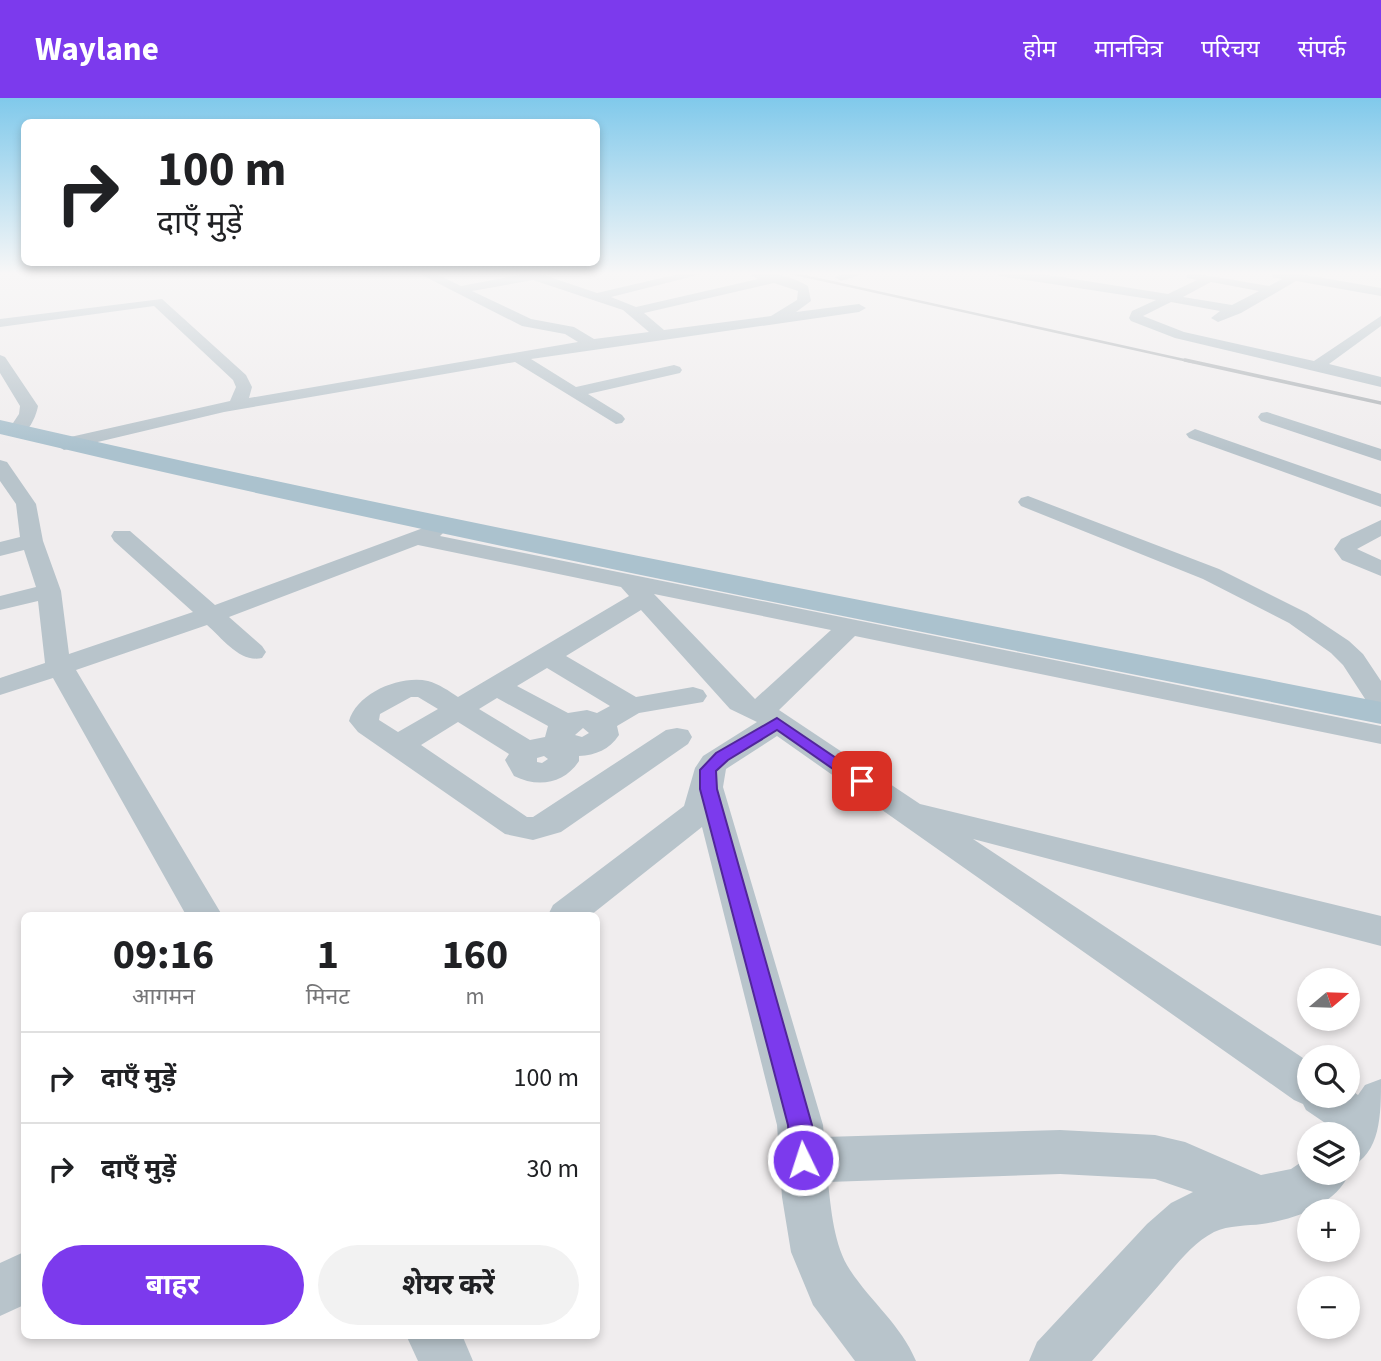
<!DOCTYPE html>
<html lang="hi">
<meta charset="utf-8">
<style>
body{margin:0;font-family:"Source Sans 3","Noto Sans Devanagari",sans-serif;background:#f2f2f2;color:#202124;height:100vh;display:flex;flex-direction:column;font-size:26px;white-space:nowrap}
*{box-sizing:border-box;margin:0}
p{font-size:23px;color:#757577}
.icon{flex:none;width:38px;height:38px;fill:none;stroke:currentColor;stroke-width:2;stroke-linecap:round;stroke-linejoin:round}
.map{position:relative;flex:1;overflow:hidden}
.drawer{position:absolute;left:21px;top:814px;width:579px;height:427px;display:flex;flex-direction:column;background:#fff;border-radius:10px;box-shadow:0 4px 10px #0003}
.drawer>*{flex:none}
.top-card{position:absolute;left:21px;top:21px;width:579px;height:147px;border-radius:10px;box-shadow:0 4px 10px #0003;background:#fff;color:#202124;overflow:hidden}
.needle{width:46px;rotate:71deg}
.buttons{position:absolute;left:1297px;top:870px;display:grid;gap:14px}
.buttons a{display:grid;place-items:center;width:63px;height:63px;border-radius:50%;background:#fff;box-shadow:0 4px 10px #0003;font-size:35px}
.pin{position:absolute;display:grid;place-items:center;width:60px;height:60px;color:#fff;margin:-30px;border-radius:14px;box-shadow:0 4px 10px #0006}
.me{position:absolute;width:77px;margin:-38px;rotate:356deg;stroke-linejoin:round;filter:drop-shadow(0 0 5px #0008)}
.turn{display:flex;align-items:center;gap:24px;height:147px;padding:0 21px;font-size:32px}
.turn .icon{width:91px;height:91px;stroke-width:2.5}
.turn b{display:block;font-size:49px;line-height:60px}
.eta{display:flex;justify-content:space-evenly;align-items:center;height:119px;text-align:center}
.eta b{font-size:42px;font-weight:700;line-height:49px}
.primary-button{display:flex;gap:14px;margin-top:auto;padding:14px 21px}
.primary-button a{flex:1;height:80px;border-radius:42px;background:#7c3aed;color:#fff;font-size:28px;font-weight:700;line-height:80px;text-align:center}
.primary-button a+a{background:#f2f2f2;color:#202124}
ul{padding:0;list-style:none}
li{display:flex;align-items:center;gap:21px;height:91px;padding:0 21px;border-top:2px solid #e0e0e0}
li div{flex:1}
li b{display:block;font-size:26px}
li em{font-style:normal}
header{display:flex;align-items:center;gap:42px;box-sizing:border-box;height:98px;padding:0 35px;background:#7c3aed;color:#fff}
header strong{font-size:33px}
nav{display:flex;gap:38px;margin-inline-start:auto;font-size:24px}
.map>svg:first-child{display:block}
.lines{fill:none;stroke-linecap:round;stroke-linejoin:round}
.minor{fill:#b8c4cb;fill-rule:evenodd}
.major{fill:#abc2ce;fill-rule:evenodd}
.rail-far1{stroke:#afb4b8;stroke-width:2.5}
.rail{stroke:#afb4b8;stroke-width:3.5}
.route{fill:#7c3aed;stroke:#51269a;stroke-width:2}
</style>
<header>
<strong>Waylane</strong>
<nav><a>होम</a><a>मानचित्र</a><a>परिचय</a><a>संपर्क</a></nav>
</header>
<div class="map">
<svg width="1381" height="1263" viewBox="0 0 1381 1263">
<rect width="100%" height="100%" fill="#f0edee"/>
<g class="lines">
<g class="minor">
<path d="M416,174H432L461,188L519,177L516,174H535L597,195L687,174H710L611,199L636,209L758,181L750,177C764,169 795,180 808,188L811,203L796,214L859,206L866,210L859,214L531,261L576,289L674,267L680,269L682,272L680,275L588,296L622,317L625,321L622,325L616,326L515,264L224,314L64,352L55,346L57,342L230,303L236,289L233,282L154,208L0,229V221L162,201L246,277L252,289L249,300L578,244L565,236L522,228ZM533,182L623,212L649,234L594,241L574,229L531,221L472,193ZM774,185L798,193L797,202L771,218L664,232L644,215Z"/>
<path d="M846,174H870L841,183L835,179Z"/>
<path d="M993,174H1030L1168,196L1197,182L1187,180V174L1269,188L1282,181L1272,179L1271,174L1295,175L1381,190V198L1296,183L1241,215L1218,224L1211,220L1220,213L1171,204L1143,218L1184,234L1314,263L1381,218V228L1329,266L1381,279V289L1175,240L1131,223L1129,220L1132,213L1156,202L999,178ZM1211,184L1259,193L1232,207L1183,199Z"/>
<path d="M0,257L5,259L38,308C36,319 28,337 16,339L7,334L19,316L20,308L0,275Z"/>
<path d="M1267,314L1381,351V363L1261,323L1258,319L1261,315Z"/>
<path d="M1195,331L1381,396V409L1189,340L1186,336Z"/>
<path d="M0,362L7,364L36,406L43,443L61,493L69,556L193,514L114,443L111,438L114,433H130L215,507L434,426L442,428L445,433L440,438L1381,628V646L855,538L779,612L920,706L1381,818V848L973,741L1309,964V998H1348V990L1358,997L1365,987L1381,981C1381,1017 1381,1055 1349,1070L1350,1074C1336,1107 1296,1121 1262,1126C1247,1128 1229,1127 1214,1134C1189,1147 1171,1174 1153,1194C1133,1217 1112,1240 1092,1263H1029L1037,1244L1147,1126L1171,1105L1193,1094L1155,1081L1060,1076L828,1084C831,1111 834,1148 850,1172C871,1204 901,1227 916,1263H855L813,1207L791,1154L782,1099L777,1027L702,729L591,817H548L553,807L684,708L695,670L703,658L757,624L730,611L641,512L566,558L636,599L693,589L703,592L707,598L703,604L639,615L617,628L619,637C609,652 596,657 579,658V663C564,686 538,690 514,678L505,662L509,656L458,624L421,647L527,719H533L666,632L677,630L688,632L692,639L688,646L561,734L533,742L505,736L358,634L349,623C357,595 400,577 428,583C439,586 449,593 458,599L629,498L621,489L418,447L229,519L262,548L266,554L262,560C240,565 223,541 207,527L76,572L222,817H186L53,580L0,597V580L45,565L38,503L0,512V498L36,489L24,452L0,458V444L20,439L16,406L0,383ZM654,496L831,532L755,601ZM547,570L610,608L597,615L587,612L568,615L517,588ZM411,599H418L438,611L398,634L379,622L380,616ZM497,600L548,628L545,639L530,642L479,611ZM583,630L589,635L582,639L575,637ZM777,638L1294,1002L1303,1006L1306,1012L1334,1031L1331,1036H1348V1074H1309V1059L1291,1071L1261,1077L1185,1044L1155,1037L1060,1032L824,1039L823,1027L723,689L726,671ZM544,658L548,661L542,665L537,664V660Z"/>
<path d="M1028,398L1219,471L1307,515L1349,543L1363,556L1381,583V613L1371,610L1343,567L1331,555L1289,525L1203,481L1021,408L1018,404L1021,400Z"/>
<path d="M1381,422V438L1357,451L1381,462V478L1342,462L1334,451L1341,441Z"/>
<path d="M24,1154V1207L0,1218V1165Z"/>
<path d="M406,1237H462L473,1263H418Z"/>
</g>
<path class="major" d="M0,322C458,427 920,513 1381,604V626C920,533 458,445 0,336Z"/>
<path class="rail-far1" d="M786,174L1193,264"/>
<path class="rail" d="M1185,262L1381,305"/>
</g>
<linearGradient id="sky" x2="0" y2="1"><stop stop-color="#80c9eb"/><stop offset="0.5" stop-color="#f8f7f7"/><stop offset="1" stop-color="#f8f7f7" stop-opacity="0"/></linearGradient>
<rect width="1381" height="351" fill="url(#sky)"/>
<path class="route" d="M777,620L870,683L868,687H856L777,632L728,662L716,673L717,691L812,1027L815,1062L812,1071L803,1074L794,1071L790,1062L788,1027L700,691V672L716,655Z"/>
</svg>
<div class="buttons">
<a><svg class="needle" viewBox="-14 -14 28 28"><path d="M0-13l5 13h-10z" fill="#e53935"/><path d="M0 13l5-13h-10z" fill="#757577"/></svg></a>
<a><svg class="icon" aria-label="search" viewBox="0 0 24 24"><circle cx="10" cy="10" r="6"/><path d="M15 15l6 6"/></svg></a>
<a><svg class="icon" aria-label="layers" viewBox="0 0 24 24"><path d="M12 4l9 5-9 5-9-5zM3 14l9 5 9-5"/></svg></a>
<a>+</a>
<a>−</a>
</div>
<div class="pin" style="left:862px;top:683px;background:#d93025"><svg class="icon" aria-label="arrive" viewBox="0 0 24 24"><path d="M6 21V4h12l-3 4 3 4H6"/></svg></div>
<svg class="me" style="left:803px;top:1062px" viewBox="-20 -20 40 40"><circle r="17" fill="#7c3aed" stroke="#fff" stroke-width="3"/><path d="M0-11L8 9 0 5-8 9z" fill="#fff"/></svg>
<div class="top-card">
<div class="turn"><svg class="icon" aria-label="right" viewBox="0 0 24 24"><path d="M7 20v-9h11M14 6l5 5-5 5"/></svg><div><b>100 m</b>दाएँ मुड़ें</div></div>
</div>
<section class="drawer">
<div class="eta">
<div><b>09:16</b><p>आगमन</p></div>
<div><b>1</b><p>मिनट</p></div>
<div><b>160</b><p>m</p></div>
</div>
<ul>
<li><svg class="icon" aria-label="right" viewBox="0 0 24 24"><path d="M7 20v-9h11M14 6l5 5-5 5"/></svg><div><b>दाएँ मुड़ें</b></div><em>100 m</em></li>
<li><svg class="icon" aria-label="right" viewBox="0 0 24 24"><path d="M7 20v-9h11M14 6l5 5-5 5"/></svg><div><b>दाएँ मुड़ें</b></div><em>30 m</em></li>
</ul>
<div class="primary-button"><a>बाहर</a><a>शेयर करें</a></div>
</section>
</div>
